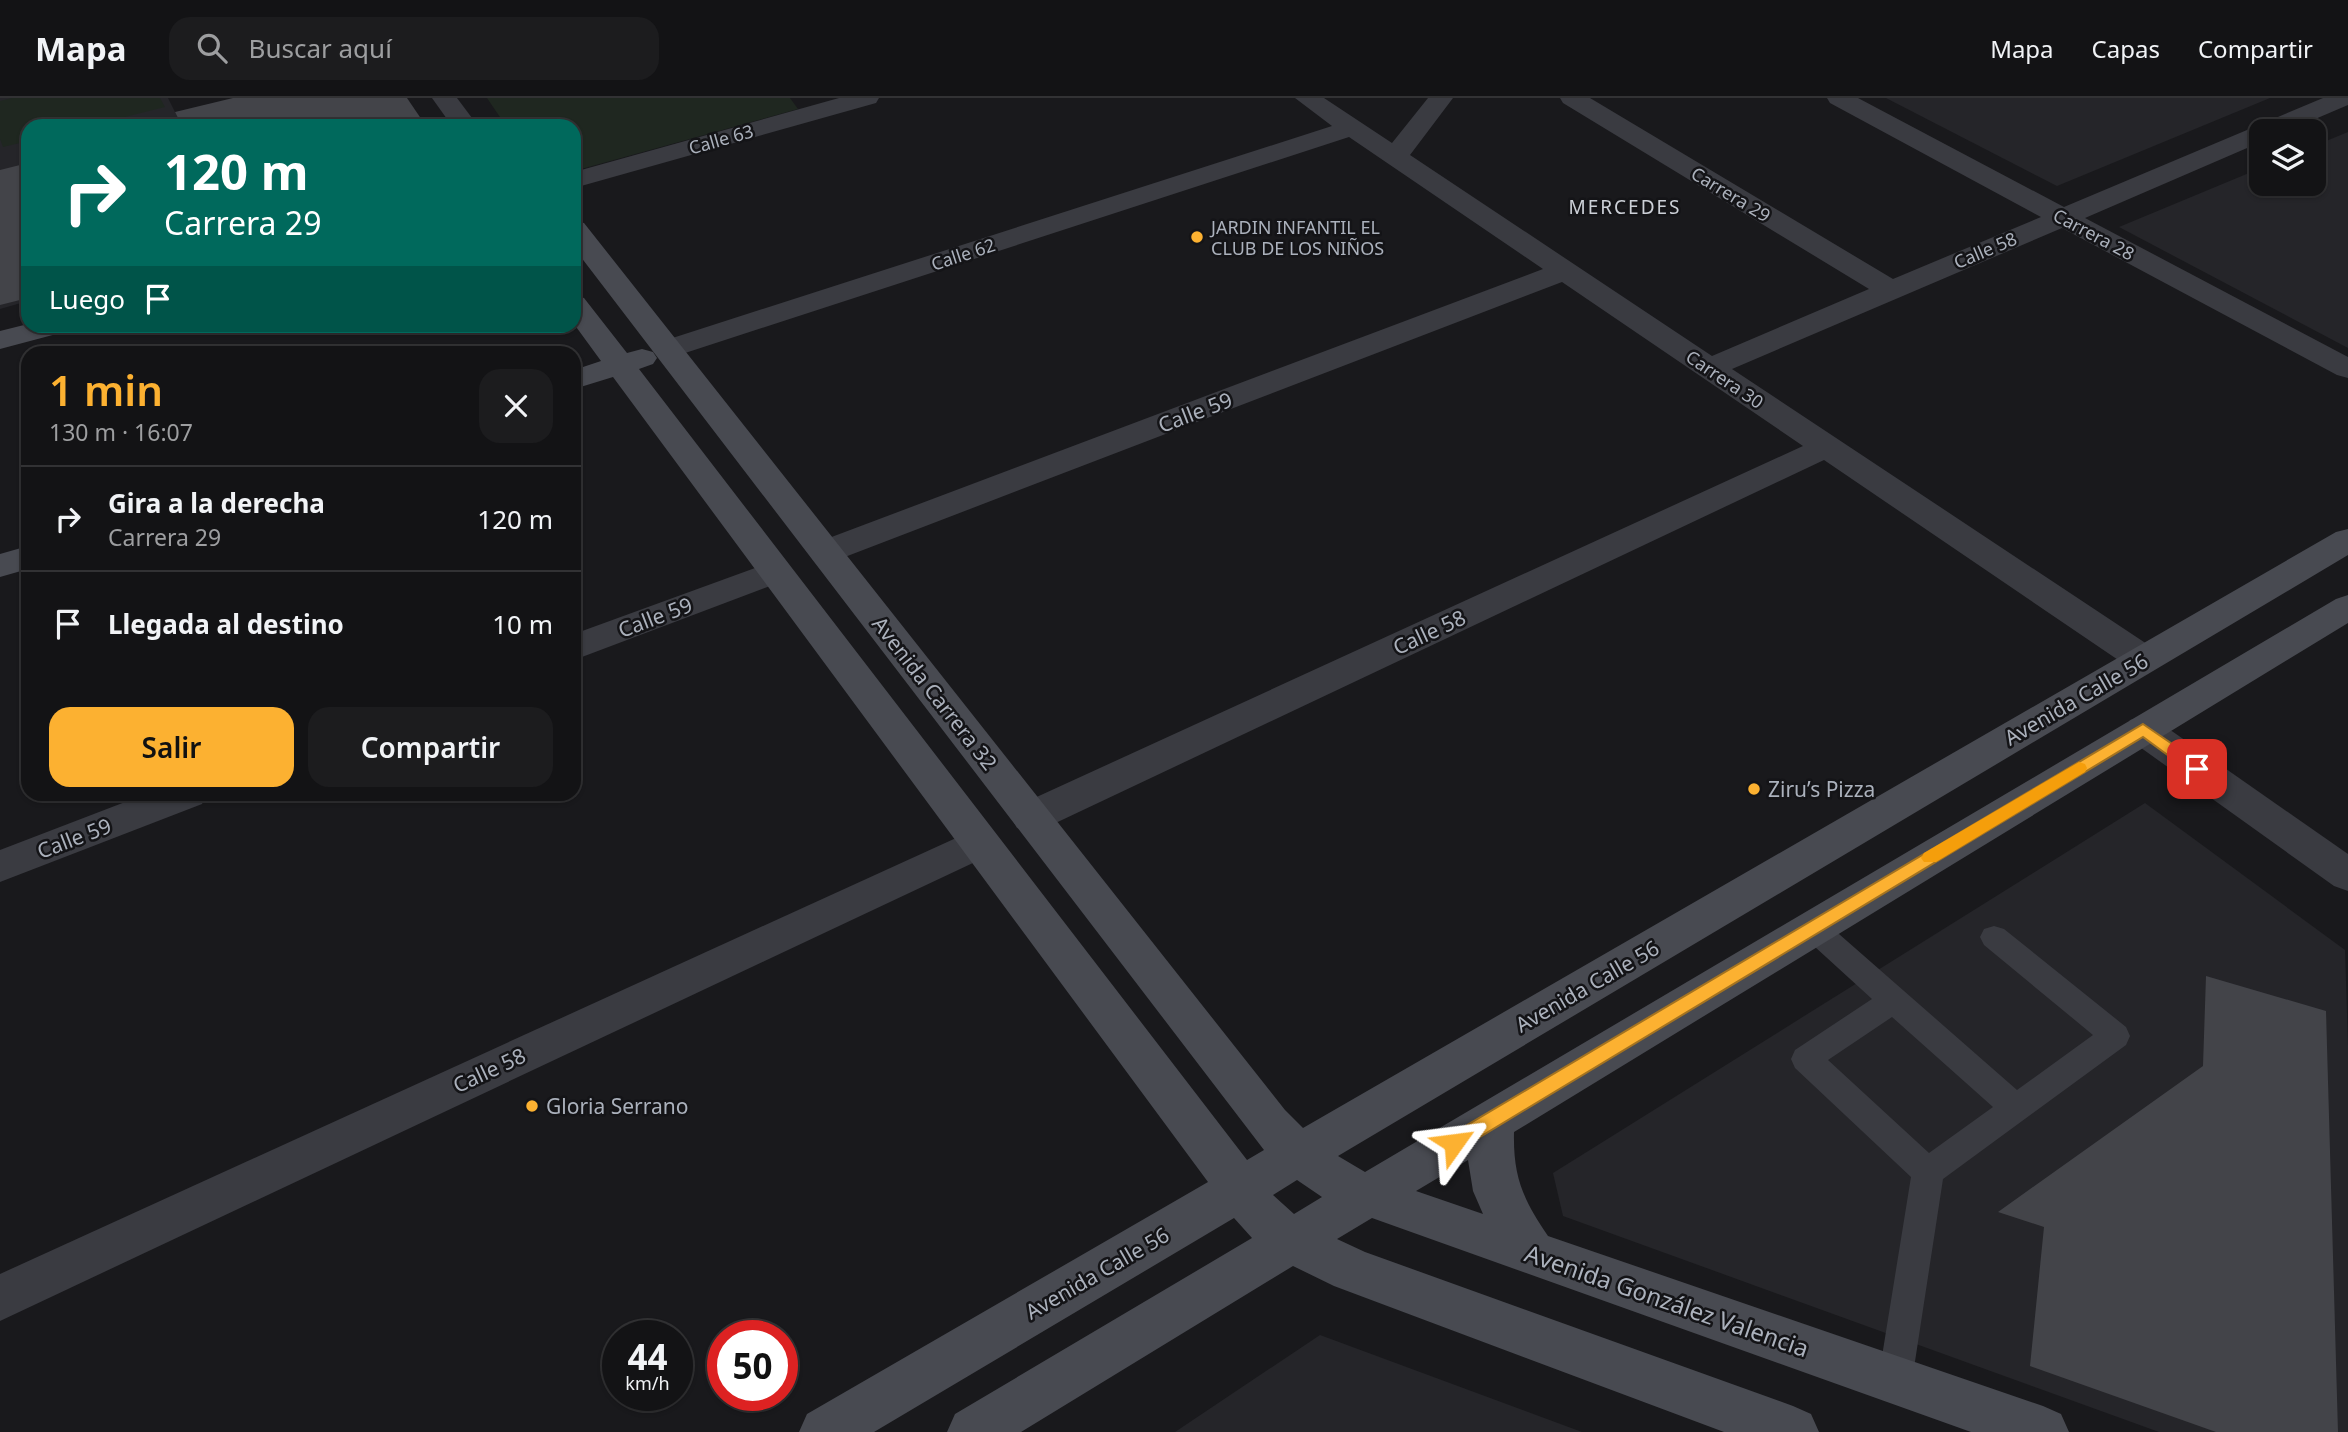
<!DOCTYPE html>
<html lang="es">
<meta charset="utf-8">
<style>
body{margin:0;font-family:"Noto Sans",sans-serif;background:#1c1c1e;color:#f1f3f6;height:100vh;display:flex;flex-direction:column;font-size:26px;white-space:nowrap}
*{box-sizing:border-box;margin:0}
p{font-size:23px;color:#9d9ea0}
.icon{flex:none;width:38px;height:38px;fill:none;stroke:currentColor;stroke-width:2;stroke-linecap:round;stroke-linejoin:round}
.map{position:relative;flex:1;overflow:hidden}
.sheet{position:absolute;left:21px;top:248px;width:560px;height:455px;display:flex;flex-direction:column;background:#131315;border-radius:21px;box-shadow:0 2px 5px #0004,0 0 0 2px #323234}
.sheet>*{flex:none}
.banner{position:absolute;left:21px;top:21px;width:560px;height:214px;border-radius:21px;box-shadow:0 2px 5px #0004,0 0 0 2px #323234;background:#00695c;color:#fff;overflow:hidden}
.fabs{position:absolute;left:2249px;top:21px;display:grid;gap:14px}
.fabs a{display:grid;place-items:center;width:77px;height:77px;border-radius:14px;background:#131315;box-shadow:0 2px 5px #0004,0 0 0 2px #323234;font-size:35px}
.speed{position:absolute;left:602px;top:1222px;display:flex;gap:14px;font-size:35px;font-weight:700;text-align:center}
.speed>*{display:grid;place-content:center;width:91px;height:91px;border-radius:50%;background:#131315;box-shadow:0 2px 5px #0004,0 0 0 2px #323234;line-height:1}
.speed small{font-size:18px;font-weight:400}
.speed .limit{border:10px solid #d22;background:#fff;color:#111}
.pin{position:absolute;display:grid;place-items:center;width:60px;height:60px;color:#fff;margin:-30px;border-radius:14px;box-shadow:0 4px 10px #0006}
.me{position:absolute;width:77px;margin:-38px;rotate:59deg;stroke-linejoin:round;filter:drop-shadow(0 0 5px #0008)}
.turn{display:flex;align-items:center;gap:24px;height:147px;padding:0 28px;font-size:32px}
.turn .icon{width:91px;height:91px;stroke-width:2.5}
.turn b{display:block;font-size:49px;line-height:60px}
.then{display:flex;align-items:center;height:66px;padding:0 28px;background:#0003;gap:14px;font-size:26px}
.round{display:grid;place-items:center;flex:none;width:74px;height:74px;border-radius:21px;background:#1c1c1e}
.headline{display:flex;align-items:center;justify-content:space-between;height:119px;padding:0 28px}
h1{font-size:42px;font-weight:600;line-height:52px;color:#fcb131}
.primary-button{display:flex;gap:14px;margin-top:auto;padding:14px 28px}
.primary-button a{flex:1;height:80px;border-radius:21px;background:#fcb131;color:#111;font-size:28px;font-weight:600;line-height:80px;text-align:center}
.primary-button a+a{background:#1c1c1e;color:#f1f3f6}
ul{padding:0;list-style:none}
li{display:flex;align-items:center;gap:21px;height:105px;padding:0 28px;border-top:2px solid #323234}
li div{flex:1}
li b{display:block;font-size:26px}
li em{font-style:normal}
header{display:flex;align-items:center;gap:42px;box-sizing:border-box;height:98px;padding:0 35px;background:#131315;border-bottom:2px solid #323234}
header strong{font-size:33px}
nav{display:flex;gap:38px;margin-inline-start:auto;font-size:24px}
.search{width:490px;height:63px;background:#1c1c1e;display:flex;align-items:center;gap:18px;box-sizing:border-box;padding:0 24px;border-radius:21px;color:#9d9ea0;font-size:26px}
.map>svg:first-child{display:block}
.built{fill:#252529}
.green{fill:#1f2720}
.building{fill:#434449}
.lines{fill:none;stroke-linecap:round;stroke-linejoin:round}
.lane{fill:#3a3b41;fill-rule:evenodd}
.street{fill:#3a3b41;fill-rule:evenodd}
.secondary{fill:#484a51;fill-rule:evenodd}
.route{fill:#fcb131;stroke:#a47320;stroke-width:2}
.slow{fill:#f59e0b}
.poi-dot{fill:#fcb131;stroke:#141417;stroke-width:2.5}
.labels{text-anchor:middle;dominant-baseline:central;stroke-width:5;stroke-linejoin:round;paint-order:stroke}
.far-street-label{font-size:18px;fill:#abb1bc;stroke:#141417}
.far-poi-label{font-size:18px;fill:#abb1bc;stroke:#141417;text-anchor:start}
.far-neighbourhood-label{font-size:19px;letter-spacing:2px;fill:#ccd0d7;stroke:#141417}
.street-label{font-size:21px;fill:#abb1bc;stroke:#141417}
.poi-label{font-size:21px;fill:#abb1bc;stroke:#141417;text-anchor:start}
.near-street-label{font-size:24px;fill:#abb1bc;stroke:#141417}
</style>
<header>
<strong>Mapa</strong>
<div class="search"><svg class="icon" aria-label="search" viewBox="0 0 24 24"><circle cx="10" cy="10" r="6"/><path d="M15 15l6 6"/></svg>Buscar aquí</div>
<nav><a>Mapa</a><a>Capas</a><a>Compartir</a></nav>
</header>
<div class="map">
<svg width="2348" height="1334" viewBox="0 0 2348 1334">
<rect width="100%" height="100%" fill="#19191c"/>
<g class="built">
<path d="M0,0H168L182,28H28V203L0,211Z"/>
<path d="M1886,0H2270L2057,88Z"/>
<path d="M2348,34V250L2119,129L2261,70V86H2314V48Z"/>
<path d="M2145,705L2345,852L2348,947V1334H2159L1563,1118L1553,1075Z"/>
<path d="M1320,1237L1582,1334H1175Z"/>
</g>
<g class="green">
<path d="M12,0H160L165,9L89,28H28V43L3,49L0,41V3Z"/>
<path d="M487,0H790L798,11L574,73V28H506Z"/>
</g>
<g class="building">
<path d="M233,0H407L426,28H182L175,14Z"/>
<path d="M28,65V148L22,150V156L28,154V200L0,207V72Z"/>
<path d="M2206,878L2326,913L2338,1334H2216L2030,1268L2044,1129L1998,1114L2203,968Z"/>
</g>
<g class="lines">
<path class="lane" d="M1813,819L1823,822L2017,992L2093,937L1984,847L1980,839L1984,831L1994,828L2004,831L2126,929L2130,938L2126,947L1943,1081L1912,1283L1907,1295L1895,1300L1883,1295L1878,1283L1911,1079L1795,970L1791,961L1795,952L1872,901L1803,838L1799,830L1803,822ZM1892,919L1993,1009L1929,1055L1828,962Z"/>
<g class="street">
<path d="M432,0H457L478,28H452Z"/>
<path d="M839,0H879L876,5L574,90V74Z"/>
<path d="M1295,0H1324L1392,45L1428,0H1453L1410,57L1712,258L1869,191L1563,5L1560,0H1590L1893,181L2041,119L1830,5L1827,0H1858L2064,109L2323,0H2348V7L2287,33H2261V44L2085,120L2348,259V280L2337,277L2062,130L1732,271L2156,552L2161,561L2156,570L2143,574L2130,570L1824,362L1045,730L1031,734L1017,730L1011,719L1017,708L1803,348L1562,184L837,462L825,465L813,462L808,454L813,446L1543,171L1349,39L679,257L668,260L657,257L653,251L657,245L1332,28Z"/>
<path d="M774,463L786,466L791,474L786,482L574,562V536Z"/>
<path d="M2143,618L2156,622L2348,756V793L2334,788L2130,642L2124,632L2130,622Z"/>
<path d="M146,696H207L202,706L0,784V752Z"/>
<path d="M978,730L992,734L998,745L992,756L0,1223V1176Z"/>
</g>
<g class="secondary">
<path d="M574,123L584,125L1285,1012L1303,1030L2336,434L2348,431V457L1338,1058L1365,1074L2336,501L2348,497V525L1514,1034C1513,1079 1523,1101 1548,1138L2043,1308L2061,1316L2069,1334H1971L1372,1120L1337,1141L1365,1154L1793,1308L1811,1316L1819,1334H1724L1334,1188L1293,1168L1021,1334H947L955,1316L1252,1140L1234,1120L874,1334H799L807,1316L1208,1084L613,279L574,291V272L601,263L574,226V197L584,200L627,255L642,251L653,254L657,260L653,266L639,271L1247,1062L1264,1052L574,150ZM1468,1062L1473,1093L1483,1116L1416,1093ZM1297,1082L1322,1099L1294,1116L1273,1097Z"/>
<path d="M28,226V228H69L64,234L0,251V233Z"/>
<path d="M28,448V471L0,479V456Z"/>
</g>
</g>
<path class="route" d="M2143,626L2203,667L2205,671L2203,675H2192L2143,639L1460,1051L1454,1053L1447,1051L1444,1045L1447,1039Z"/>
<path class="slow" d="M2079,664L2085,666L2087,670L2085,674L1936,764H1924L1921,760L1924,755Z"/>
<g class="poi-dot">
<circle cx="1197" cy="139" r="7"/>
<circle cx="1754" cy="691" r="7"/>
<circle cx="532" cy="1008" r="7"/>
</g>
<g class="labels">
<g class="far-street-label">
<text transform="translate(721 41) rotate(-16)">Calle 63</text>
<text transform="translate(1731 96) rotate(31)">Carrera 29</text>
<text transform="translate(2094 136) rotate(28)">Carrera 28</text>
<text transform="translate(1985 152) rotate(-23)">Calle 58</text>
<text transform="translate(963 156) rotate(-18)">Calle 62</text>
<text transform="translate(1725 281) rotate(34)">Carrera 30</text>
</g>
<g class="far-poi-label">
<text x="1211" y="129">JARDIN INFANTIL EL<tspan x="1211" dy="21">CLUB DE LOS NIÑOS</tspan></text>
</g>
<g class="far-neighbourhood-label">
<text x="1625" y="109">MERCEDES</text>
</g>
<g class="street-label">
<text transform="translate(1195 314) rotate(-21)">Calle 59</text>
<text transform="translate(655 519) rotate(-21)">Calle 59</text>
<text transform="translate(1429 534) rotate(-25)">Calle 58</text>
<text transform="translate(935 595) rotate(52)">Avenida Carrera 32</text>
<text transform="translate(2076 601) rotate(-30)">Avenida Calle 56</text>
<text transform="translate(74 740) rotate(-21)">Calle 59</text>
<text transform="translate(1587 888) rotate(-30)">Avenida Calle 56</text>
<text transform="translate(489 972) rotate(-25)">Calle 58</text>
<text transform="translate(1097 1175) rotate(-30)">Avenida Calle 56</text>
</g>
<g class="poi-label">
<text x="1768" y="691">Ziru’s Pizza</text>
<text x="546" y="1008">Gloria Serrano</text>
</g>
<g class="near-street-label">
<text transform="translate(1667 1202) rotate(19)">Avenida González Valencia</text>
</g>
</g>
</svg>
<div class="fabs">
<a><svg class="icon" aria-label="layers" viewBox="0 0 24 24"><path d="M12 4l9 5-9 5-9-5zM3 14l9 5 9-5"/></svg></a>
</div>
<div class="speed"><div>44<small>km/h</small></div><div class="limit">50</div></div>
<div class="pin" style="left:2197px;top:671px;background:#d93025"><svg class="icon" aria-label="arrive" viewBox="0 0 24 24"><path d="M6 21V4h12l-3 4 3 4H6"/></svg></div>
<svg class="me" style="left:1454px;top:1045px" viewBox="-20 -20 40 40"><path d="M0-17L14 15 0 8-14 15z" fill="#fcb131" stroke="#fff" stroke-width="4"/></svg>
<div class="banner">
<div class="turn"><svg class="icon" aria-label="right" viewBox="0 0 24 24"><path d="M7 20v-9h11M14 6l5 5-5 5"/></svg><div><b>120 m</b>Carrera 29</div></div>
<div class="then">Luego<svg class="icon" aria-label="arrive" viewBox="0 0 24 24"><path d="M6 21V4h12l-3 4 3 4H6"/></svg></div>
</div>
<section class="sheet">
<div class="headline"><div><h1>1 min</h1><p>130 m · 16:07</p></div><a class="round"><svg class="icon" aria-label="close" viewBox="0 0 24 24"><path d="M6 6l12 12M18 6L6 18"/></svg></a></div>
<ul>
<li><svg class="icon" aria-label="right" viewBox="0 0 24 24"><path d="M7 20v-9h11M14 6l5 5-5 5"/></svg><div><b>Gira a la derecha</b><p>Carrera 29</p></div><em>120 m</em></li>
<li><svg class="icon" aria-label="arrive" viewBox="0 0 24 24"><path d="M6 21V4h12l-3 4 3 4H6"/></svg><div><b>Llegada al destino</b></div><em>10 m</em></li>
</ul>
<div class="primary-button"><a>Salir</a><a>Compartir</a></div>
</section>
</div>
